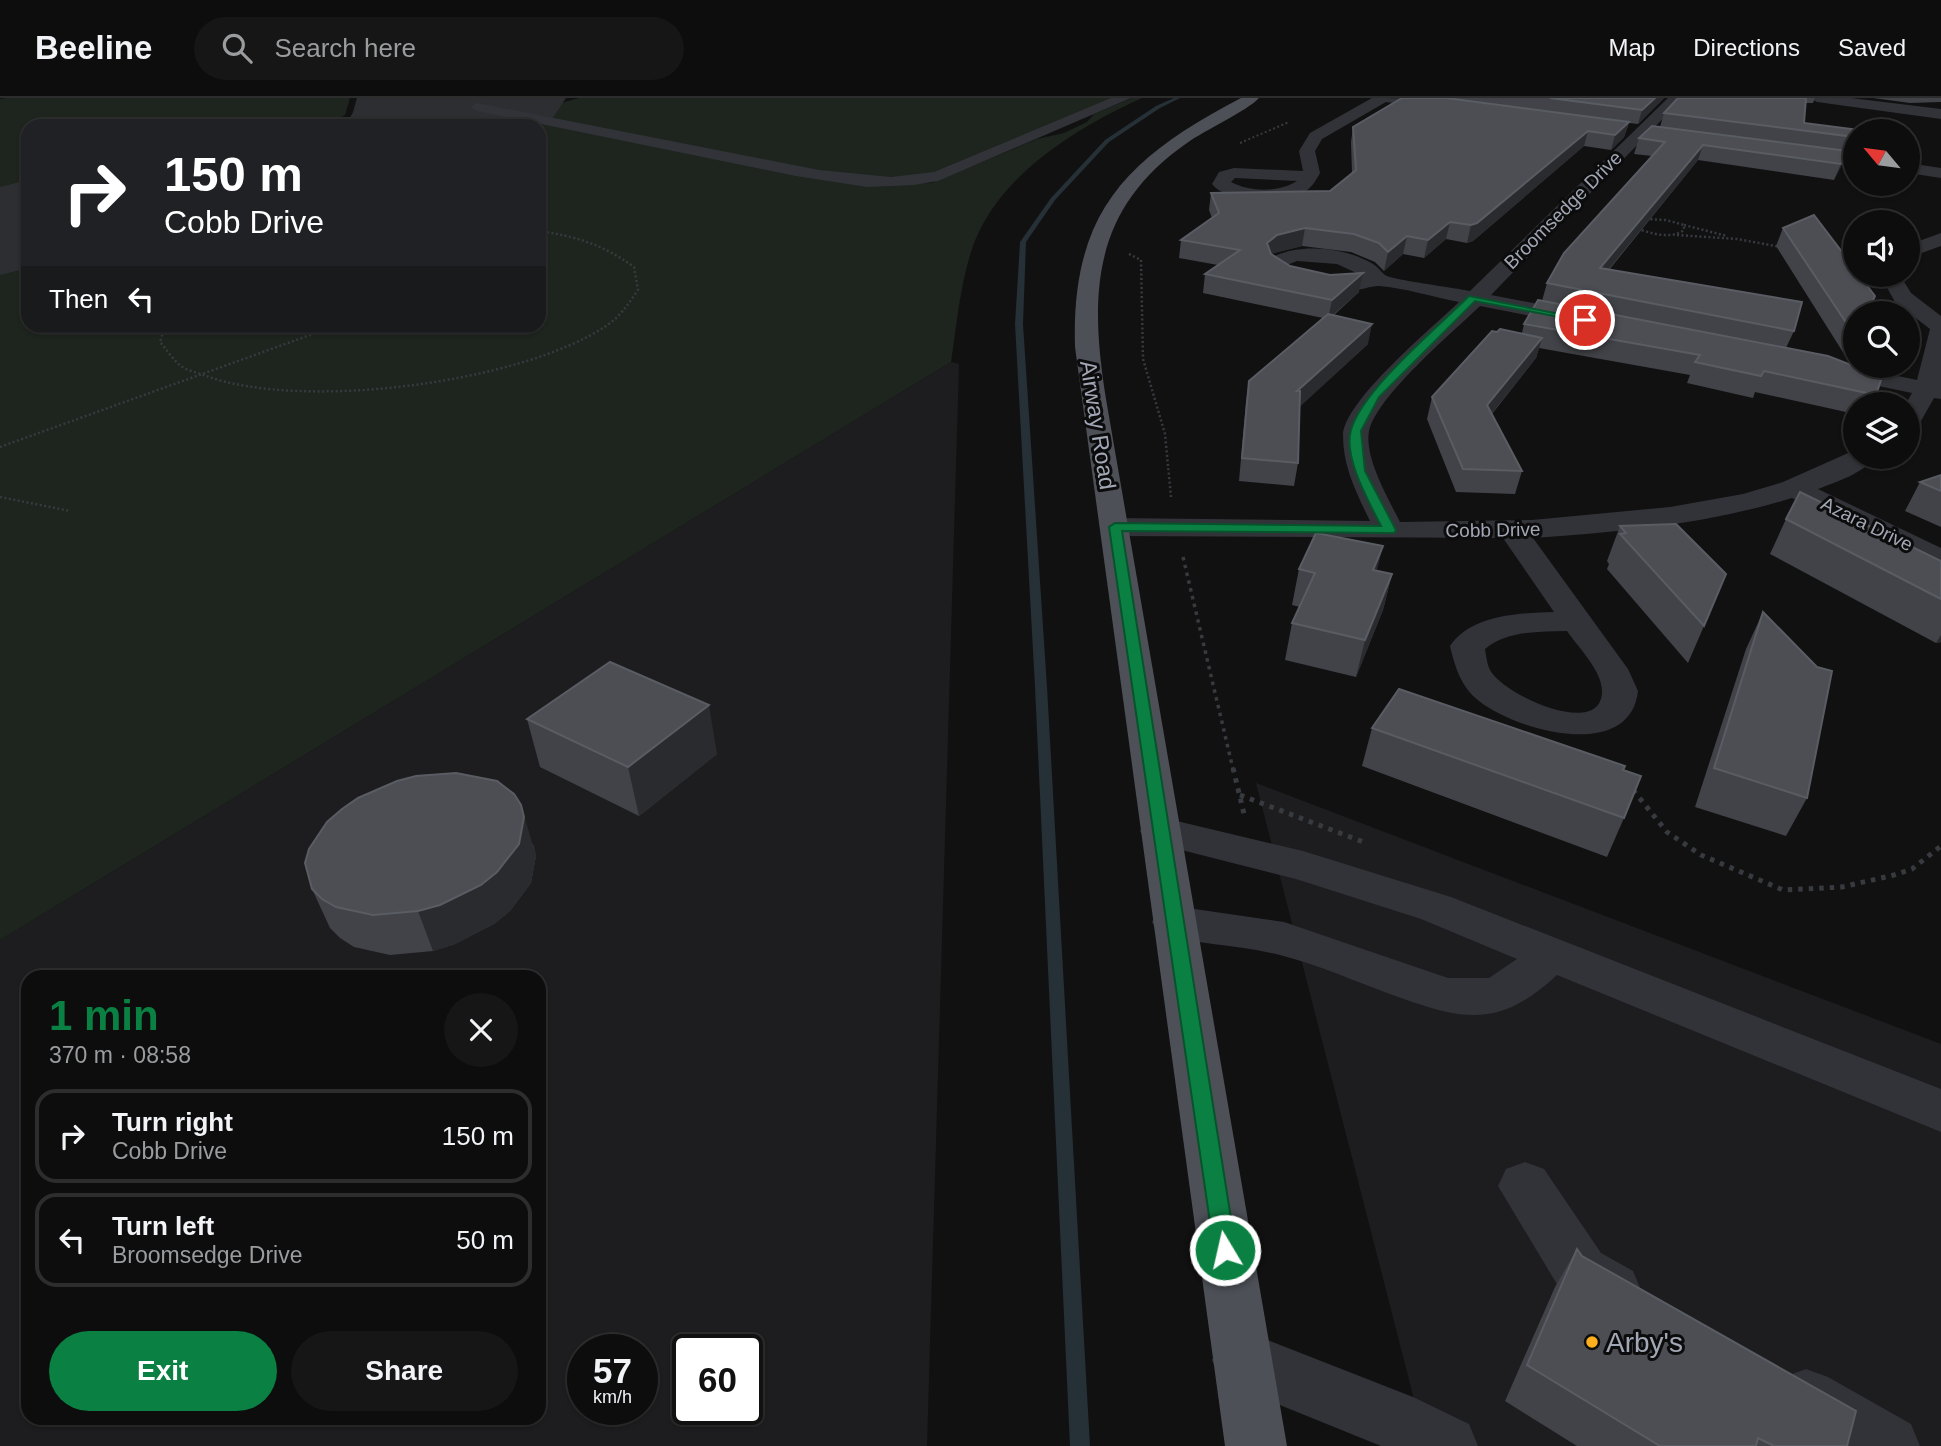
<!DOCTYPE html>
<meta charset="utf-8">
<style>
body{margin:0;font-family:Arial,sans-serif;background:#161617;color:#f1f3f6;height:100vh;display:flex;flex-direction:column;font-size:26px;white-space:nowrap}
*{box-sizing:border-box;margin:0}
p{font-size:23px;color:#9a9c9e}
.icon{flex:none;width:38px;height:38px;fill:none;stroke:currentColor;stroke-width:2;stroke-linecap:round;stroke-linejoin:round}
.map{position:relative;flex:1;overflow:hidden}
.panel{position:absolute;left:21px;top:872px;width:525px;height:455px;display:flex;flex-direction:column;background:#0d0d0e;border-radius:21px;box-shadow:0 2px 5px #0004,0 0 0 2px #2d2d2e}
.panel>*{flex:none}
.banner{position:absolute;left:21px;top:21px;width:525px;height:214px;border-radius:21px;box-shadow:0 2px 5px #0004,0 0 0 2px #2d2d2e;background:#202124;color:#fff;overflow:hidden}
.needle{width:46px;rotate:299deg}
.fabs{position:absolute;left:1843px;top:21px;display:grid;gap:14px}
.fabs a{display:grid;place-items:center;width:77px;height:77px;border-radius:50%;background:#0d0d0e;box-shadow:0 2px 5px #0004,0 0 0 2px #2d2d2e;font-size:35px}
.speed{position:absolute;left:567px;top:1236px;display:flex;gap:14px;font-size:35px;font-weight:700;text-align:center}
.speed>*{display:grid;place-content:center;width:91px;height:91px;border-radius:50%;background:#0d0d0e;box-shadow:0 2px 5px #0004,0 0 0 2px #2d2d2e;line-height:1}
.speed small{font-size:18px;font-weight:400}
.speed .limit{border:4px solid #111;border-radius:10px;background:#fff;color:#111}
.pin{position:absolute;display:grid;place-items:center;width:60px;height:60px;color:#fff;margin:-30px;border:4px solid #fff;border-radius:50%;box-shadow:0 2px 7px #0007}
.me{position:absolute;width:77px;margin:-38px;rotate:351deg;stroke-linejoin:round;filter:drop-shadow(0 0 5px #0008)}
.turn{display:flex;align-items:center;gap:24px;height:147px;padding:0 28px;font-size:32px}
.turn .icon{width:91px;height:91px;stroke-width:2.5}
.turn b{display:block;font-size:49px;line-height:60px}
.then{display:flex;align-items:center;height:66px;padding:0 28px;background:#0003;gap:14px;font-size:26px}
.round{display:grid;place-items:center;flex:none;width:74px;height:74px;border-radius:37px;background:#161617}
.summary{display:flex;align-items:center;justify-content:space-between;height:119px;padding:0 28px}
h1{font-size:42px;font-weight:600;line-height:52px;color:#0b8043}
.primary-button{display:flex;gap:14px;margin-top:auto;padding:14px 28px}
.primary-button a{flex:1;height:80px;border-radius:42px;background:#0b8043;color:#fff;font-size:28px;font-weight:600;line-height:80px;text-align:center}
.primary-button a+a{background:#161617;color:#f1f3f6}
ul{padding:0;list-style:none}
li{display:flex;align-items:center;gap:21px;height:94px;margin:0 14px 10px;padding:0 14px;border:4px solid #2d2d2e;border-radius:21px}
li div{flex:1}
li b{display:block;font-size:26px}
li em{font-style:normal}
header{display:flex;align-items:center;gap:42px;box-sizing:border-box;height:98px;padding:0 35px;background:#0d0d0e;border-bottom:2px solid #2d2d2e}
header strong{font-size:33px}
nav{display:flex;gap:38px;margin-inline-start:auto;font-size:24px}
.search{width:490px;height:63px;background:#161617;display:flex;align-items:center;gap:18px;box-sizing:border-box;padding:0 24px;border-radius:38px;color:#9a9c9e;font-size:26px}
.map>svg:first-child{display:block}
.built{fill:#1d1d1f;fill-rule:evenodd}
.green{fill:#1d251e}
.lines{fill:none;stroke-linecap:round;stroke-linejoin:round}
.stream{fill:#263037;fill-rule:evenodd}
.taxiway{fill:#2c2e32;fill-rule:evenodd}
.runway{fill:#2c2e32;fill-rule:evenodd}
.path-far3{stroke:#373a3f;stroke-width:2;stroke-dasharray:2 2.5;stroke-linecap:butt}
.path-far2{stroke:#373a3f;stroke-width:2.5;stroke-dasharray:2 2.5;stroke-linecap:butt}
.path-far1{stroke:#373a3f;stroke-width:3.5;stroke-dasharray:3.5 4.5;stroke-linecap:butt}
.path{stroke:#373a3f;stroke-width:5;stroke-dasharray:4.5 6;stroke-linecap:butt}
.minor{fill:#323338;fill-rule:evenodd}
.major{fill:#4d5057;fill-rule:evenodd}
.wall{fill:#414348}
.shaded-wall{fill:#2a2b2e}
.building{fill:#4c4e54;stroke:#595c63;stroke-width:2}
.route{fill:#0b8043;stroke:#07532c;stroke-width:2}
.poi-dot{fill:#feaf1d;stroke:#0c0c0d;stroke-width:2.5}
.labels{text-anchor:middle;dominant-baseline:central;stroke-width:6;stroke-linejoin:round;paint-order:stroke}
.far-street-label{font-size:19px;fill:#a1a7b4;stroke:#0c0c0d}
.street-label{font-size:23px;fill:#a1a7b4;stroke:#0c0c0d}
.near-poi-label{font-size:28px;fill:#a1a7b4;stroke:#0c0c0d;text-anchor:start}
</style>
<header>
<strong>Beeline</strong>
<div class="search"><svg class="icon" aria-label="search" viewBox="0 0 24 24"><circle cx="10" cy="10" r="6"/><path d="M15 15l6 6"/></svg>Search here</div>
<nav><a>Map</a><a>Directions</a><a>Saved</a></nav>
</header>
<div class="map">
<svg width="1941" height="1348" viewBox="0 0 1941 1348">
<rect width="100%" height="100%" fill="#111112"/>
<g class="built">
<path d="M951,264L959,266L927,1348H0V842ZM28,878H539V1320H28ZM583,1251H642V1311H583ZM688,1251H747V1311H688Z"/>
<path d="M1256,685L1941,946V1348H1426Z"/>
</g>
<g class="green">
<path d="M7,0H350L345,17L327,28H28V104L0,111V1Z"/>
<path d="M579,0H1108L1113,1L950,71L909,81L843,78L525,15Z"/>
<path d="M1132,0H1142C1076,30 999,77 973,148C960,185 957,225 951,264L0,842V157L28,150V228H539V28H477L509,19L870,87L931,85L1037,41L1064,35L1087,24L1094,16Z"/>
</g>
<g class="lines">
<path class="stream" d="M1174,0H1180L1160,10L1109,44L1055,102L1026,144L1023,226L1047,589L1090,1348H1070L1035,589L1015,226L1020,144L1051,100L1105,42L1156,8Z"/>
<path class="taxiway" d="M357,0H401L397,28H349Z"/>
<g class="runway">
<path d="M373,0H566L550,24L534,28H344L361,3Z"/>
<path d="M28,82V170L0,177V89Z"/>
</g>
<path class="path-far3" d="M1240,45L1289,24"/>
<g class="path-far2">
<path d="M1628,120L1666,122L1684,127V132C1668,144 1642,132 1624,126Z"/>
<path d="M1684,127L1727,138"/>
<path d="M1677,137L1737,141L1781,149"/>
<path d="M1129,156L1141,162L1143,261L1165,336L1171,399"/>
<path d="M1841,160L1855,162"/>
<path d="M165,228L160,244C167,252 173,262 181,268C188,273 198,275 206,278C303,313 520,285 606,228C621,218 628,206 638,192L634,169C604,147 575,138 539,133"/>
<path d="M0,349L335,228"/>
<path d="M0,399L70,413"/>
</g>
<path class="path-far1" d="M1183,459L1233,671"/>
<g class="path">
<path d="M1233,670L1244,716"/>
<path d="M1633,692L1667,734L1701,757L1783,792L1842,789L1894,777L1912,771L1941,748"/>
<path d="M1240,697L1366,745"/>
</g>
<g class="minor">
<path d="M1111,0H1131L938,83L914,87L867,89L796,78L477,13L470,9L477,5L819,72L891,79L934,74Z"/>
<path d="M1372,0C1393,0 1443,0 1458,9L1451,13L1386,4L1322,41L1315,53L1320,75C1315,84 1311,91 1302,95C1280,105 1228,106 1212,86L1219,74L1234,70L1303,73L1299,53L1310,35ZM1235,80L1297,83C1278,95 1250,94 1231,84Z"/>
<path d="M1668,0H1683L1491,197L1590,216L1593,221L1590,226L1582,228L1480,208C1453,234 1377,298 1369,333C1364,359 1388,400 1400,424L1532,422L1670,409L1743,396L1783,384L1855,352V359H1875C1864,375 1836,384 1818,391L1941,450V471L1930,469L1792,400C1708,426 1620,434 1533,440L1628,571L1638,593C1630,665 1515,632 1479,603C1461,589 1455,569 1450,548C1471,517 1519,515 1554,514L1503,440L1115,438L1104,435L1100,429L1104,423L1115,420L1370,423C1356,394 1343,369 1343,337C1344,303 1433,229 1459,204C1433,199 1405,190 1379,188C1370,188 1361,192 1352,193C1327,196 1282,191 1266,169L1269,161C1298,144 1345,149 1373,166C1378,169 1381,174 1385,177C1392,182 1457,190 1470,193ZM1297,163L1337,166L1363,178C1339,186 1308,181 1287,167ZM1567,533C1578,549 1603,574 1602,594C1601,641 1503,597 1490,572C1487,566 1486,557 1485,551C1508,532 1539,534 1567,533Z"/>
<path d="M1810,0H1851L1941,11V21L1817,4Z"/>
<path d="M1791,50L1855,58V68L1785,58L1783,55Z"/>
<path d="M1908,65L1941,70V80L1908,75Z"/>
<path d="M1941,135V148L1908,160V147Z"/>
<path d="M1880,177H1900L1911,195L1941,218V301L1934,300L1917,330L1908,332L1906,306L1912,295L1821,276L1818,271L1821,266L1830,264L1917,282L1930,231L1895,204Z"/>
<path d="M1160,719L1303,753L1451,799L1941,991V1034L1557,877C1502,928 1468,924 1401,900C1361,886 1320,867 1280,857C1240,847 1198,847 1158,835L1152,824L1158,813L1174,808L1284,824L1448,880H1489L1517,861L1421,821L1296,781L1146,743L1140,733L1146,723Z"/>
<path d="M1525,1064L1544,1071L1601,1155L1633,1173L1641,1192L1633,1211L1613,1219L1561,1193L1498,1088L1506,1071Z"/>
<path d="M1242,1232L1413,1299L1469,1326L1478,1348H1381L1221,1283L1212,1262L1221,1241Z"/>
<path d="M1806,1271L1828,1279L1911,1326L1920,1348H1829L1784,1323L1776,1301L1784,1279Z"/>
</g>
<path class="major" d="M1241,0H1259C1247,13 1205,32 1187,45C1092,111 1089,195 1106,301L1287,1348H1225L1075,249C1071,113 1127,60 1241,0Z"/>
</g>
<g class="wall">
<path d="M1402,0H1664L1638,26L1629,25L1624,39L1611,52L1584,48L1473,143L1467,145L1446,141L1424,160L1403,156L1384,173L1375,164L1351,154L1302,148L1274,155L1271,157L1290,168L1359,194L1333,218L1368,246L1300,308L1298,365L1294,388L1239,383L1246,304L1249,283L1323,220L1203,195L1205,176L1218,167L1179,160L1181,142L1212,120L1209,112L1211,95L1330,93L1352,75L1351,44L1353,29Z"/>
<path d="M1678,0H1815L1813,5H1806L1804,25L1855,33V41L1849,54H1847L1834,82L1698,62L1609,172L1794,233L1786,250L1876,297L1872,306H1855V316L1755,294L1753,300L1687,285L1690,277L1539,250L1536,260L1492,316L1522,373L1515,396L1456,394L1427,321L1432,299L1497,234L1522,235L1524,226L1542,203L1547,185L1652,58L1634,56L1639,40L1660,29L1664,15Z"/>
<path d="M1873,0H1941V4L1910,5Z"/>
<path d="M1783,130L1855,215V241L1846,259L1776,148Z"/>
<path d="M1941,377V429L1905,413L1920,384Z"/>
<path d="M1786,421L1941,463V544L1936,545L1770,456Z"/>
<path d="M1620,428L1704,528L1688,565L1607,471L1609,466L1607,463Z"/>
<path d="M1299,471L1377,473L1392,476L1383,512L1356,579L1285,562L1292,525L1300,509L1292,507Z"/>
<path d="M1763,514L1807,700L1786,738L1695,709L1746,551Z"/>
<path d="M527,621L717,656L639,718L540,669Z"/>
<path d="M1372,630L1623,672L1624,720L1607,759L1362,668Z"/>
<path d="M533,746L536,758L531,785L510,813L494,826L455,846L433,853L390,857L354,849L340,840L330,830L312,791Z"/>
<path d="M1577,1151L1582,1158L1847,1348H1577L1505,1303L1555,1189Z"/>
</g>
<g class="shaded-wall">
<path d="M1655,0H1664L1638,26L1642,12Z"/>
<path d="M1629,24L1624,39L1611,52L1615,37Z"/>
<path d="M1588,33L1584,48L1473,143L1467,145L1471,127Z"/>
<path d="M1703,47L1698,62L1594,189L1600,170Z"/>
<path d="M1848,53L1841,69L1834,82L1841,66Z"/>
<path d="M1450,124L1446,141L1424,160L1428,142Z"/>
<path d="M1305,130L1302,148L1274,155L1264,163L1267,145L1277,137Z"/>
<path d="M1407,138L1403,156L1384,173L1388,154Z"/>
<path d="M1363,175L1359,194L1328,221L1332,202Z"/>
<path d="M1372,226L1368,246L1293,315L1297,293Z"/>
<path d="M1542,240L1536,260L1481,329L1487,307Z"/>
<path d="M1383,448L1374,484L1373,472Z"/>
<path d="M1392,476L1383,512L1356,579L1365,542Z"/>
<path d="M1941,537V544L1936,545Z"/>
<path d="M709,607L717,656L639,718L628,669Z"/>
<path d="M521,707L536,758L531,785L510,813L494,826L455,846L433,853L418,813Z"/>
</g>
<g class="building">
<path d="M1402,0H1446L1629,24L1615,37L1588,33L1477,125L1471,127L1450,124L1428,142L1407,138L1388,154L1379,145L1354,136L1305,130L1277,137L1267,145L1271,156L1290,168L1330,177L1363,175L1332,202L1205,176L1240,152L1181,142L1219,115L1211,95L1330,93L1356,72L1353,29Z"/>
<path d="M1550,0H1655L1642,12Z"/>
<path d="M1678,0H1806L1804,25L1859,32L1855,33V39L1664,15Z"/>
<path d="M1652,28L1848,53L1841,66L1703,47L1600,170L1802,204L1794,233L1547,185L1564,155L1665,44L1639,40Z"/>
<path d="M1814,117L1855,171V177H1859L1875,198L1867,215H1855V238L1783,130Z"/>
<path d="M1538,202L1828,258L1882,279L1876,297L1764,273L1761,278L1695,264L1700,257L1524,226Z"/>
<path d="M1328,216L1372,226L1297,293H1300L1298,365L1242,360L1249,283Z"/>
<path d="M1500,231L1542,240L1487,307L1522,373L1463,371L1432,299L1492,233L1497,234Z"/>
<path d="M1941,377V393L1920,384Z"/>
<path d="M1800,394L1941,463V501L1786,421Z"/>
<path d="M1676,426L1726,476L1704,528L1620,436L1626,435L1620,428Z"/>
<path d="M1316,435L1383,448L1373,472L1392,476L1365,542L1292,525L1315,475L1299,471Z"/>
<path d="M1763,514L1817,569L1832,573L1807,700L1714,670Z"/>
<path d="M610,564L709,607L628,669L527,621Z"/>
<path d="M1399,591L1625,668L1623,672L1641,678L1624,720L1372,630Z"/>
<path d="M456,675L497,683L514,696L521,707L524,719L519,746L497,774L481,787L440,807L418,813L373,817L336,809L322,801L312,791L305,765L309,751L327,724L342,711L358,700L397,683L416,678Z"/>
<path d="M1577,1151L1582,1158L1856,1313L1847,1348H1774L1758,1340L1756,1348H1660L1527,1267Z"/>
</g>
<path class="route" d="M1469,198L1590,222L1585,224L1475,203L1379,299L1361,333L1365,373L1396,432L1394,435L1122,433L1236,1152L1233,1160L1225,1163L1217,1160L1214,1152L1109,429L1115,425L1381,428C1369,404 1343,359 1351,332C1362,292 1438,229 1469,198Z"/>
<circle class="poi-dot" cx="1592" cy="1244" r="7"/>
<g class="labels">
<g class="far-street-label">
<text transform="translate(1563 112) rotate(-45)">Broomsedge Drive</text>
<text transform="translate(1867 426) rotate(26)">Azara Drive</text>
<text transform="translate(1493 432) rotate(-1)">Cobb Drive</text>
</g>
<g class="street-label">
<text transform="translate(1098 327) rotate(81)">Airway Road</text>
</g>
<g class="near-poi-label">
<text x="1606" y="1244">Arby's</text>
</g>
</g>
</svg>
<div class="fabs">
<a><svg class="needle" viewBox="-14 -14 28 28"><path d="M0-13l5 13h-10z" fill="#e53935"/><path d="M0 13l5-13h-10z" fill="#9a9c9e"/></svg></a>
<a><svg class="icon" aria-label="sound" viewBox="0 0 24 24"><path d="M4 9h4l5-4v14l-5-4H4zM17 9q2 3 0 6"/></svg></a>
<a><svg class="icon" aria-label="search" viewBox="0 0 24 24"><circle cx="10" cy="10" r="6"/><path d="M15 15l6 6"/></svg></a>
<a><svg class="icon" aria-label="layers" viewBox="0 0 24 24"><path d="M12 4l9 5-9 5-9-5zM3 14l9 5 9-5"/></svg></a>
</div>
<div class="speed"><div>57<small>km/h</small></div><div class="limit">60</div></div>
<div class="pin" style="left:1585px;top:222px;background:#d93025"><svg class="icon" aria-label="arrive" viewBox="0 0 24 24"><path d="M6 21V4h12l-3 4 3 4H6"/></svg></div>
<svg class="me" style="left:1225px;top:1152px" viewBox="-20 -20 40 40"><circle r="17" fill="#0b8043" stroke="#fff" stroke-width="3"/><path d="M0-11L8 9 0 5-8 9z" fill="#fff"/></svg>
<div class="banner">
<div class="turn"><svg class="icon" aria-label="right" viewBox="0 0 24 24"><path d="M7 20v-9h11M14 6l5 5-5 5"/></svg><div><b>150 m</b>Cobb Drive</div></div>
<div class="then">Then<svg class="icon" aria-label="left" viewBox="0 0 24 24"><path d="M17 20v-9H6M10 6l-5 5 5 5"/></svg></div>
</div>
<section class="panel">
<div class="summary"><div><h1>1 min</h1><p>370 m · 08:58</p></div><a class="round"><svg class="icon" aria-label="close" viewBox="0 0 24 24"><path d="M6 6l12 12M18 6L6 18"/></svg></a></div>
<ul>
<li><svg class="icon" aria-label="right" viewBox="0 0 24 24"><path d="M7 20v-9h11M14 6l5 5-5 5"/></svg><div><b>Turn right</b><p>Cobb Drive</p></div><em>150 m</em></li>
<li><svg class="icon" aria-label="left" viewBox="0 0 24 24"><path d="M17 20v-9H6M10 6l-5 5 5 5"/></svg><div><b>Turn left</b><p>Broomsedge Drive</p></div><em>50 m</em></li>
</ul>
<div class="primary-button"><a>Exit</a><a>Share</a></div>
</section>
</div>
